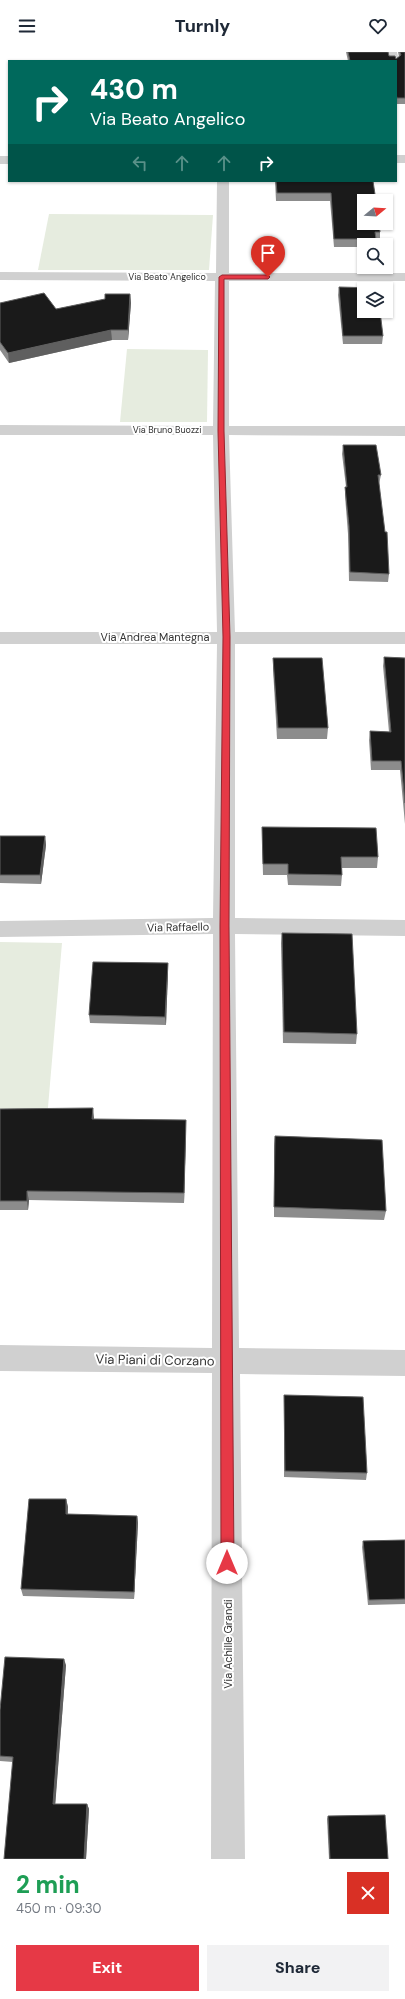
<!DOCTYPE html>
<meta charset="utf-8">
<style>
body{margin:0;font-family:"DM Sans",sans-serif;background:#f2f2f3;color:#1f2937;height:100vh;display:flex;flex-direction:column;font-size:15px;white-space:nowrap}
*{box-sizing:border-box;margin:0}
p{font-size:13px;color:#747a83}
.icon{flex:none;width:22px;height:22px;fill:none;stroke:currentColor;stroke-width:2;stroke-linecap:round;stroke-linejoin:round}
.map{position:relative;height:1807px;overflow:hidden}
.drawer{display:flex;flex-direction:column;background:#fff;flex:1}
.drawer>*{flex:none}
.top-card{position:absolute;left:8px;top:8px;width:389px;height:122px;border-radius:0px;box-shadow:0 1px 3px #0004;background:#00695c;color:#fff;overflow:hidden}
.needle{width:26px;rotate:72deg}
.fabs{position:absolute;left:357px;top:142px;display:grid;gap:8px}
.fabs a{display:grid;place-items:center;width:36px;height:36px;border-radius:0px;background:#fff;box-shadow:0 1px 3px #0004;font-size:20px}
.pin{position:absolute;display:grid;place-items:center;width:34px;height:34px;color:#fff;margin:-41px -17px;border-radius:50% 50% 50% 0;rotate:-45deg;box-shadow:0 0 4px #0007}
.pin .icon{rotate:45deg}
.me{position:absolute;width:44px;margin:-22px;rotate:0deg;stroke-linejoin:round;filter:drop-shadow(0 0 3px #0008)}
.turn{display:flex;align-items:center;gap:14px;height:84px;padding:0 16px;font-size:18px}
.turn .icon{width:52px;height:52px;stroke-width:2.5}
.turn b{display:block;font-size:28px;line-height:34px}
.lanes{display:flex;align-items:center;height:38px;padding:0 16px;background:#0003;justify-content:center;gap:20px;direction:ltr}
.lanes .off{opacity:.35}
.round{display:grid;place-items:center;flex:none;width:42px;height:42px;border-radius:0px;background:#f2f2f3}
.summary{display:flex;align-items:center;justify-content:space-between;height:68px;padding:0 16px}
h1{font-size:24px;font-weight:800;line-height:30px;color:#1e9e55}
.action{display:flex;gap:8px;margin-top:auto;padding:8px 16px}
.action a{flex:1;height:46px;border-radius:0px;background:#e63946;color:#fff;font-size:16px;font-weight:800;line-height:46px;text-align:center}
.action a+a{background:#f2f2f3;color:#1f2937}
header{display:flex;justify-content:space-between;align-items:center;height:52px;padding:0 16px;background:#fff;font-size:18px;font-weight:800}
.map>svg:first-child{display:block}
.green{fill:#e6ecdf}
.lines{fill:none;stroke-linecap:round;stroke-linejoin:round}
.street{fill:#d0d0d0;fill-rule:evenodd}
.wall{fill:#8c8c8c}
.shaded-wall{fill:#5f5f5f}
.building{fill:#1a1a1a;stroke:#5f5f5f}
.route{fill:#e63946;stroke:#96252e}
.labels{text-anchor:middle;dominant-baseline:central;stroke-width:4;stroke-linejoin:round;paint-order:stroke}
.far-street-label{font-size:9px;fill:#333;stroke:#fff}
.street-label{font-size:11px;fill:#333;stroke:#fff}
.near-street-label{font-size:13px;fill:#333;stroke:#fff}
</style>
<header><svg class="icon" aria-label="menu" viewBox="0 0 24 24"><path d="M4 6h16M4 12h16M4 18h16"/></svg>Turnly<svg class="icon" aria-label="heart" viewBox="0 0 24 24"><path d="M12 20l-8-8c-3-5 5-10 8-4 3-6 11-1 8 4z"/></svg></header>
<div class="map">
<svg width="405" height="1807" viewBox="0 0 405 1807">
<rect width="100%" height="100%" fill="#fff"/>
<g class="green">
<path d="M49,162L213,163L209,218H38Z"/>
<path d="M127,297L208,298L207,370H120Z"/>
<path d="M0,890L62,891L47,1067L0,1066Z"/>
</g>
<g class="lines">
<g class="street">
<path d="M387,0H397L399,9L398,11L396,12V9H389Z"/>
<rect x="396" y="103" width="9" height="8"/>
<rect x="0" y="104" width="9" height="8"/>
<path d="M217,129H229V221H405V229H229V374H405V384L229,383L235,580H405V592H235V866L405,868V884L235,882L239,1296L405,1298V1324L240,1322L245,1807H211L212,1321L0,1319V1293L212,1296L213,882L0,885V869L213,866L217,592H0V580H217L213,383H0V373L213,374L215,229L0,228V220L216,221Z"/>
</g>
</g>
<g class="wall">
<path d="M346,0H388L389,4L396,7L399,5L398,0H405V52H396V9H348Z"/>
<path d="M275,129H373L380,180V188H375V193H364V195H334L330,149H276Z"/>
<path d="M339,235L383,284L382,292H343L338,243Z"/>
<path d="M130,242L131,251L128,288H112L9,311L0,298V251L56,257Z"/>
<path d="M343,393L381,423L379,432L389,522L388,530L349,529L348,482L345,444V435H346L342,402Z"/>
<path d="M384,605L405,606V772L400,718H371L369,688L370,679L389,680L383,614Z"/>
<path d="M273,606L328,676L327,687H277L273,617Z"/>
<path d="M262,775L378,805L377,816H342V823L341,834L288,833L287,823H263L262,786Z"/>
<path d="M0,784H45L46,793L41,832L0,831Z"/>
<path d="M282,881L357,982L356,992L283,991L281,891Z"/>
<path d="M168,911V920L166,973L90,971L89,963Z"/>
<path d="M0,1057L186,1078L184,1151L29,1148L28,1158H0Z"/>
<path d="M275,1084L386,1159L384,1168L274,1165V1094Z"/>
<path d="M284,1343L367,1421L366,1428L284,1425Z"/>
<path d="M66,1447L68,1455V1462L137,1464L138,1471L134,1547L23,1544L21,1537Z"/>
<path d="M405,1488V1552L368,1553L362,1495L363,1489Z"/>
<path d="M66,1613L55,1752H87L89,1757L86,1807L13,1710L0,1709V1658Z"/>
<path d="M328,1764L388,1807H329L327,1767Z"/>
</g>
<g class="shaded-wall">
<path d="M130,242L131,251L128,288V278Z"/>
<path d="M111,278L112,288L9,311L8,301Z"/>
<path d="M45,784L46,793L41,832L40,823Z"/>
<path d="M168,911V920L166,973L165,965Z"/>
<path d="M93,1056L94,1066L93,1076L92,1067Z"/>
<path d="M186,1068V1078L184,1151V1141Z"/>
<path d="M27,1139L29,1148L28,1158L27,1149Z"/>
<path d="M66,1447L68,1455L67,1469L66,1462Z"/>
<path d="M137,1464L138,1471L134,1547V1540Z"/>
<path d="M64,1607L66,1613L55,1756L53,1752Z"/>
<path d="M87,1752L89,1757L86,1807H84Z"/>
</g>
<g class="building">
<path d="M348,0H388L389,4H395L396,7L401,3L400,0H405V46H397L396,42V9H350Z"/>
<path d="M276,129H373L376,149H364V171H379L380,180H375L376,187H334L331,141H277Z"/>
<path d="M339,235L377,236V237H364V259H380L383,284H343Z"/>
<path d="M44,241L56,257L105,247V242H130L128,278H111L8,301L0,290V251Z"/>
<path d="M343,393H376L381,423H378L385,480H387L389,522L350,520L349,474L345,435H347Z"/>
<path d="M384,605L405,606V751L401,709H372L370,679L391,680Z"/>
<path d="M273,606H322L328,676H278Z"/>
<path d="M262,775L376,776L378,805H341L342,823L288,822V812H263Z"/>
<path d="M0,784H45L40,823H0Z"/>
<path d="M282,881L352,882L357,982L284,980Z"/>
<path d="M93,910L168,911L165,965L89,963Z"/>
<path d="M93,1056L92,1067L186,1068L184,1141L27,1139V1149H0V1057Z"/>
<path d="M275,1084L382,1088L386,1159L274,1155Z"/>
<path d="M284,1343L363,1345L367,1421L285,1419Z"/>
<path d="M29,1447H66V1462L137,1464L134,1540L21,1537Z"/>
<path d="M405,1488V1547L369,1548L363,1489Z"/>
<path d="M5,1605L64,1607L53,1752H87L84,1807H4L13,1705L0,1704V1658Z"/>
<path d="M385,1763L388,1807H330L328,1764Z"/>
</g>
<path class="route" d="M222,223H268L270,225L268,227H224V379L230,585L229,874L234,1511L232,1516L227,1518L223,1516L221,1511L220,874L223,585L218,379L219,225Z"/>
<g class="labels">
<g class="far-street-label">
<text x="167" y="225">Via Beato Angelico</text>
<text x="167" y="378">Via Bruno Buozzi</text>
</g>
<g class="street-label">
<text x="155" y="585">Via Andrea Mantegna</text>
<text transform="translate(178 875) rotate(-1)">Via Raffaello</text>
<text transform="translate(228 1592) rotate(-90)">Via Achille Grandi</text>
</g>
<g class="near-street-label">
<text transform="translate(155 1308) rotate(1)">Via Piani di Corzano</text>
</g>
</g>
</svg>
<div class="fabs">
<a><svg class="needle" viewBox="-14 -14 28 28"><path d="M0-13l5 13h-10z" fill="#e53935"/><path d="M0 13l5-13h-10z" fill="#747a83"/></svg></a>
<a><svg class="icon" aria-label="search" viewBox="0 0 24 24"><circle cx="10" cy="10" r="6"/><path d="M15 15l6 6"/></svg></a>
<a><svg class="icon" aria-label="layers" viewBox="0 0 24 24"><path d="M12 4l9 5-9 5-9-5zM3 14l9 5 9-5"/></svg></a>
</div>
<div class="pin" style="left:268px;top:225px;background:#d93025"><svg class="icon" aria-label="arrive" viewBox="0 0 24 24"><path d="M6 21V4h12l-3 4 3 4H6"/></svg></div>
<svg class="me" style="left:227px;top:1511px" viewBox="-20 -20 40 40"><circle r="19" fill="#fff"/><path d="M0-13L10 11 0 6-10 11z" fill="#e63946"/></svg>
<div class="top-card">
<div class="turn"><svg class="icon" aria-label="right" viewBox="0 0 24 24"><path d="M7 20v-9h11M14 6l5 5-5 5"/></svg><div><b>430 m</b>Via Beato Angelico</div></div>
<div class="lanes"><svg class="icon off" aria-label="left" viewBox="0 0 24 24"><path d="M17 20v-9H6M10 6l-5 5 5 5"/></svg><svg class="icon off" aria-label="ahead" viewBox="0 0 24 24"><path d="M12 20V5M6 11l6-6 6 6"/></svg><svg class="icon off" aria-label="ahead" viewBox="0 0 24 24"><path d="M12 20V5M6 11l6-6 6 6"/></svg><svg class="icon" aria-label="right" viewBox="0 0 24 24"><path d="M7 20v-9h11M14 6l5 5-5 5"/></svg></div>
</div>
</div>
<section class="drawer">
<div class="summary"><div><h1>2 min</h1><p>450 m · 09:30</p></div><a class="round" style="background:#d93025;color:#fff"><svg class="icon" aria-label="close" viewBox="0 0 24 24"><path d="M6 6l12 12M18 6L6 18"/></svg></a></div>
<div class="action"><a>Exit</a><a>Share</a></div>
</section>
